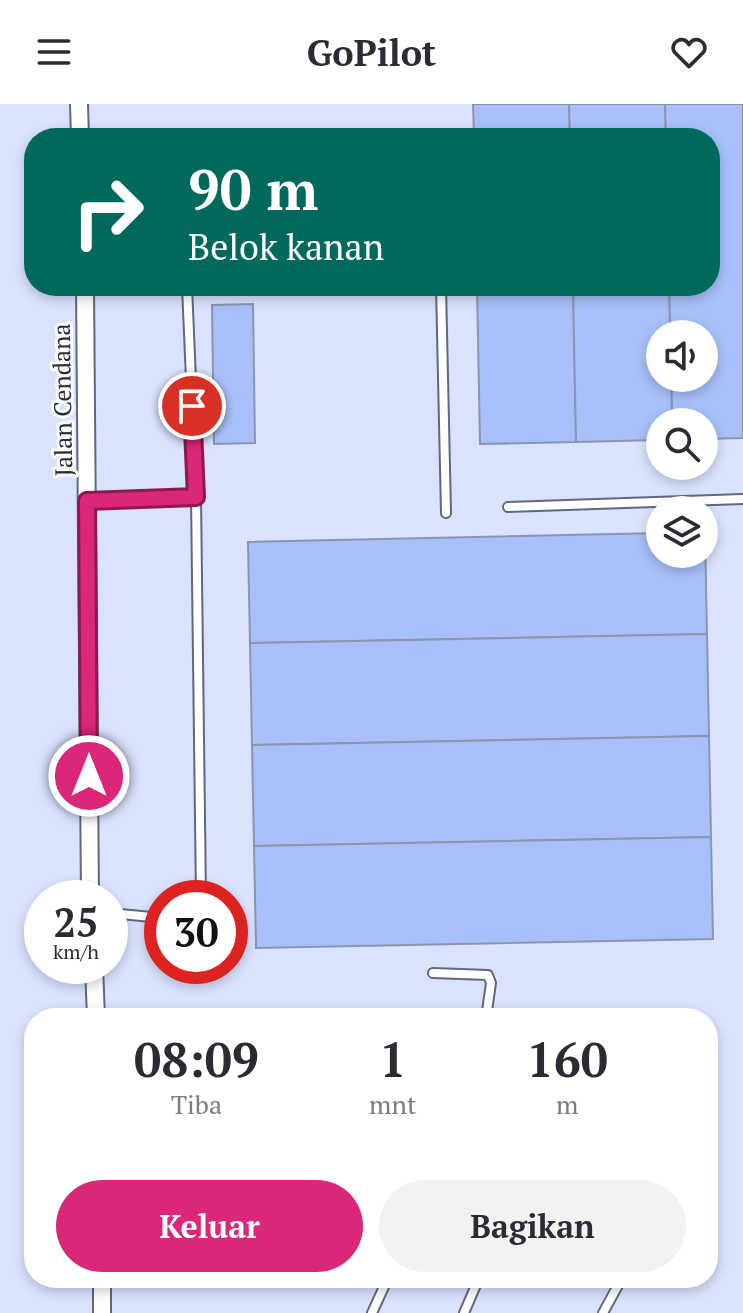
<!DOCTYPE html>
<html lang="id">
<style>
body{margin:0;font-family:"PT Serif",serif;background:#f2f2f3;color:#2b2b33;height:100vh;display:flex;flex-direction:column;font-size:30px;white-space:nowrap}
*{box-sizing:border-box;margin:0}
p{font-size:26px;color:#7c7c81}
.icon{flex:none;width:44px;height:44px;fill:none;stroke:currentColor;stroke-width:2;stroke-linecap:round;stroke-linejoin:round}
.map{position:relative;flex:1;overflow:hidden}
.side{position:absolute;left:24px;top:904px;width:694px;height:280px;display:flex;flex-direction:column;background:#fff;border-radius:32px;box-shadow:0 4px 12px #0003}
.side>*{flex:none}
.top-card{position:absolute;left:24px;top:24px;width:696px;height:168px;border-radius:32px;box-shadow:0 4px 12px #0003;background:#00695c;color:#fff;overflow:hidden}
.buttons{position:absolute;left:646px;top:216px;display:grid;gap:16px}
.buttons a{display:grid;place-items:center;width:72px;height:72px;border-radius:50%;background:#fff;box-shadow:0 4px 12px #0003;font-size:40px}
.speed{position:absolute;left:24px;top:776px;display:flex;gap:16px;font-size:40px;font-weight:700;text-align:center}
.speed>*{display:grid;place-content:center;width:104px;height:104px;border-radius:50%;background:#fff;box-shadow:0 4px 12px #0003;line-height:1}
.speed small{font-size:20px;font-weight:400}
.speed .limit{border:12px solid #d22;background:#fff;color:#111}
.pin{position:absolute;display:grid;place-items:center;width:68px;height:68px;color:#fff;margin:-34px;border:4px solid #fff;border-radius:50%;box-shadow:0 2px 8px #0007}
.me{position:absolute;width:88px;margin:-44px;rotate:0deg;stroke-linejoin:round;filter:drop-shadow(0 0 6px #0008)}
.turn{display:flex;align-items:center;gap:28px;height:168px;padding:0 32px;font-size:36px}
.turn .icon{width:104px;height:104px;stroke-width:2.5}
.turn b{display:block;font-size:56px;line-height:68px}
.eta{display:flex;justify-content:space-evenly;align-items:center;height:136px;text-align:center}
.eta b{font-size:48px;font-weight:700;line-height:56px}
.button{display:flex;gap:16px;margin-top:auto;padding:16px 32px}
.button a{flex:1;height:92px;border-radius:48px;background:#db2777;color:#fff;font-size:32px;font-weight:700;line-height:92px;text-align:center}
.button a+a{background:#f2f2f3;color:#2b2b33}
header{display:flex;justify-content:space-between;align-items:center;height:104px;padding:0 32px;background:#fff;font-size:36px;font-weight:700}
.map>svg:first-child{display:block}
.built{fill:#d9e3fe;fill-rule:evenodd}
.building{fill:#a8bff9;stroke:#8b95ad;stroke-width:2}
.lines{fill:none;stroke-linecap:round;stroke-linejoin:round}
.lane-casing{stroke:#5f687f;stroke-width:12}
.street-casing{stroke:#5f687f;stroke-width:20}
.lane{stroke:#fff;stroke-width:8}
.street{stroke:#fff;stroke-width:16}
.route-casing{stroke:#8e194d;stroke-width:20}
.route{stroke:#db2777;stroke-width:14}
.labels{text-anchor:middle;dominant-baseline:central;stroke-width:6;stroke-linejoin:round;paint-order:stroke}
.street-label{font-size:24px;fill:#292d37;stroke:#fbfbfb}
</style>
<header><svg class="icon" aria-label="menu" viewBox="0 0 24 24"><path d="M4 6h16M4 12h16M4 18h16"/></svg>GoPilot<svg class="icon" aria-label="heart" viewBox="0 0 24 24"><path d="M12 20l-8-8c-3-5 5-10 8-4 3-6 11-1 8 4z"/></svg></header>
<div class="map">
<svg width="743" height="1209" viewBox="0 0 743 1209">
<rect width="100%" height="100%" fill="#e7eefd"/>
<path class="built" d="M0,0H743V1209H0ZM34,34H710V182H34ZM660,230H704V274H660ZM660,318H704V362H660ZM660,406H704V450H660ZM42,794H110V862H42ZM162,794H230V862H162ZM34,914H708V1174H34Z"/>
<g class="building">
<path d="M473,0H569L570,34H474Z"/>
<path d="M569,0H665L666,34H570Z"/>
<path d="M665,0H743V334L704,335V318H672L671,274H704V230H670L669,182H710V34H666Z"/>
<path d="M477,182H573L576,338L480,340Z"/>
<path d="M573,182H669L670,230H660V274H671L672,318H660V336L576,338Z"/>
<path d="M253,200L255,339L214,340L212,201Z"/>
<path d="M660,429V450H704L705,429L707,530L250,539L248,438Z"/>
<path d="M707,530L709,632L252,641L250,539Z"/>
<path d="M709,632L711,733L254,742L252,641Z"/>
<path d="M711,733L713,835L256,844L254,742Z"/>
</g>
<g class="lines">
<g class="lane-casing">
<g id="lane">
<path d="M187,182L196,393L201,794"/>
<path d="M441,182L446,409"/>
<path d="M85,184L129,182"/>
<path d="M87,397L196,393"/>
<path d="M508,403L743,395"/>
<path d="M110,809L162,814"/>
<path d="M433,869L488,871L491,879L486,914"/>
<path d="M372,1209L388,1174"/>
<path d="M464,1209L479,1174"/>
<path d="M603,1209L622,1174"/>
</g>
</g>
<g class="street-casing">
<g id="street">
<path d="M79,0L80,34"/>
<path d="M85,182L90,794"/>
<path d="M94,862L96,914"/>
<path d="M102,1174V1209"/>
</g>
</g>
<use href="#lane" class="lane"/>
<use href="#street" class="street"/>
</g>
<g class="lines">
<g class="route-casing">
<path id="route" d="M89,672L87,397L196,393L192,302"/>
</g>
<use href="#route" class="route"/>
</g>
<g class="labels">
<g class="street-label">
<text transform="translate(62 296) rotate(-91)">Jalan Cendana</text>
</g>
</g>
</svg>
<div class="buttons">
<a><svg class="icon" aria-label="sound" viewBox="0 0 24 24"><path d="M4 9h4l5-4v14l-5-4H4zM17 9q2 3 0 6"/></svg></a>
<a><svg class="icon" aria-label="search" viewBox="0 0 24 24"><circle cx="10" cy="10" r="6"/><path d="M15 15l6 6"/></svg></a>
<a><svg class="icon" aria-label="layers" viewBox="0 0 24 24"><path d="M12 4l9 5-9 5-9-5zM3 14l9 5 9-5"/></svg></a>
</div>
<div class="speed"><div>25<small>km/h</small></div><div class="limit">30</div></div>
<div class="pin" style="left:192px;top:302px;background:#d93025"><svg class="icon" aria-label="arrive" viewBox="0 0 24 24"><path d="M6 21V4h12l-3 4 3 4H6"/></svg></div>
<svg class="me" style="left:89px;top:672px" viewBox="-20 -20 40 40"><circle r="17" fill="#db2777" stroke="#fff" stroke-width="3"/><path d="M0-11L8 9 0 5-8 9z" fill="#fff"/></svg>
<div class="top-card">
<div class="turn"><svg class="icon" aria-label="right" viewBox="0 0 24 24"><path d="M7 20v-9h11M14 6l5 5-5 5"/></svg><div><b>90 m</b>Belok kanan</div></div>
</div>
<section class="side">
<div class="eta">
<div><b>08:09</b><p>Tiba</p></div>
<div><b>1</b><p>mnt</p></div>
<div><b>160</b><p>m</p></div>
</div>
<div class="button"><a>Keluar</a><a>Bagikan</a></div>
</section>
</div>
